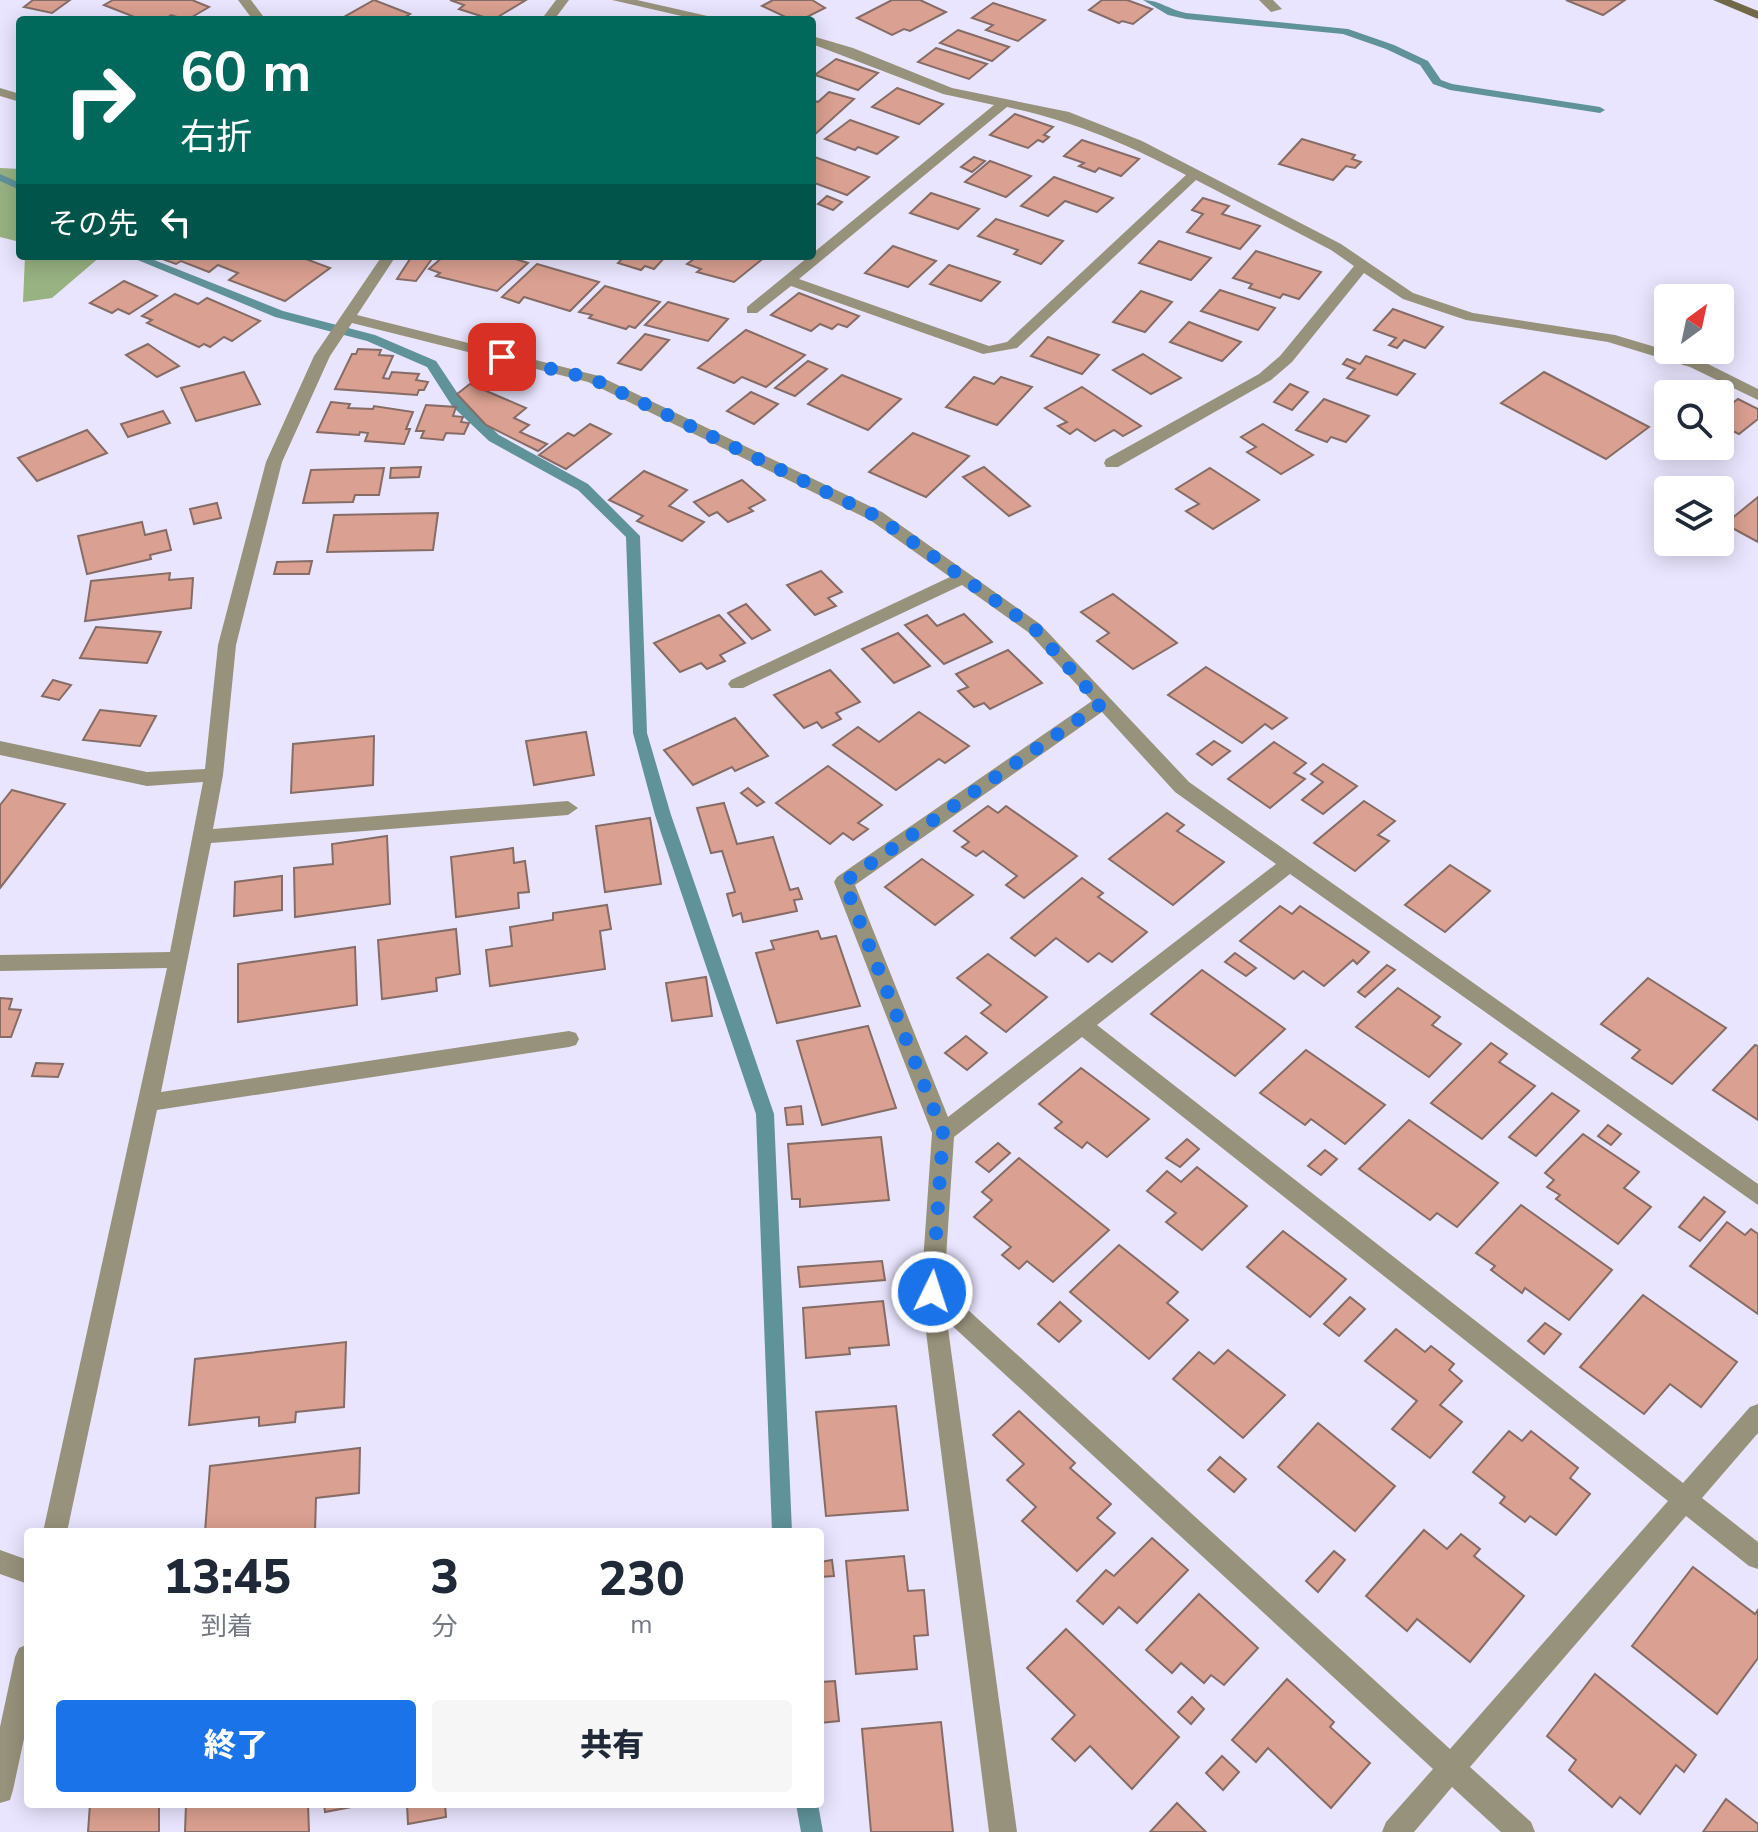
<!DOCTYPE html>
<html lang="ja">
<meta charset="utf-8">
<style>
body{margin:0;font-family:"Nunito Sans","Noto Sans JP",sans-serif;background:#f6f6f7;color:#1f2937;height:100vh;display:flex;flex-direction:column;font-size:30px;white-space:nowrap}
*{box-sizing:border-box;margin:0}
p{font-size:26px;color:#747a83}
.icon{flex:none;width:44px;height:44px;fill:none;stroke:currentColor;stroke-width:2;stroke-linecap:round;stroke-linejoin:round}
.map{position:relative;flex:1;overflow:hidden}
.side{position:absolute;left:24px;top:1528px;width:800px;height:280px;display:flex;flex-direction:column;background:#fff;border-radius:8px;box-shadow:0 4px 20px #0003}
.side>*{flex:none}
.banner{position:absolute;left:16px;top:16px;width:800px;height:244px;border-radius:8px;box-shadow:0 4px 20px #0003;background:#00695c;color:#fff;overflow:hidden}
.needle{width:52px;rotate:33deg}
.fabs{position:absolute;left:1654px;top:284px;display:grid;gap:16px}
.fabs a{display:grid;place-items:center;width:80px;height:80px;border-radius:8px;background:#fff;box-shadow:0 4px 20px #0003;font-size:40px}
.pin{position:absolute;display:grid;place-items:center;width:68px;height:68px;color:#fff;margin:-34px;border-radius:16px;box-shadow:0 4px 12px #0006}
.me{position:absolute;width:88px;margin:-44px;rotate:4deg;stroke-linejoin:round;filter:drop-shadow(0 0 6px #0008)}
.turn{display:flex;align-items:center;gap:28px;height:168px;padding:0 32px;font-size:36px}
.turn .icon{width:104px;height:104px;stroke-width:2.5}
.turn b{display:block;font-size:56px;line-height:68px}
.then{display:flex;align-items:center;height:76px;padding:0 32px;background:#0003;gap:16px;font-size:30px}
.eta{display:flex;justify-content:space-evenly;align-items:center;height:136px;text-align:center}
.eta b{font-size:48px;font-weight:800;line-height:56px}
.primary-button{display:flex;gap:16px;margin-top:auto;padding:16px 32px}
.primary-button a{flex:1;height:92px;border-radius:8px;background:#1a73e8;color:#fff;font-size:32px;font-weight:800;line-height:92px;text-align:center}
.primary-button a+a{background:#f6f6f7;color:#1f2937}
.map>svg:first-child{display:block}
.forest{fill:#98b282}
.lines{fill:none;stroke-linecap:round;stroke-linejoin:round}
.stream{fill:#60929a;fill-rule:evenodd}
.building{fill:#daa091;stroke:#866c66;stroke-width:2}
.street{fill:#97927b;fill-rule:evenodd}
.secondary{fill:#706847;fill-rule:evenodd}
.route{stroke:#1a73e8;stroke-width:14;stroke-dasharray:0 25.2}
</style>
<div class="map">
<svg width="1758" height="1832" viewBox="0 0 1758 1832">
<rect width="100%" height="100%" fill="#e9e5fe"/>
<g class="forest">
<path d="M0,168L20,169V242L0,237Z"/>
<path d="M25,256H101L52,298L23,302Z"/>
</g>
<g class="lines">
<g class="stream">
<path d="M1143,0C1159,0 1170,10 1186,13L1348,29L1394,45L1428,61L1441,80L1452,84L1600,107L1605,110L1600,113L1450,90L1433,84L1420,65L1386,49L1343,34L1186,19L1168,15Z"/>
<path d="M0,174L20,183V190L0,181Z"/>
<path d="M128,256H144L283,311L375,335L436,361L462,400L499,435L588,484L640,536L647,733L671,815L774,1114L792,1532H772L756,1114L655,815L633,733L626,537L578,490L489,441L452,406L427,367L367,341L275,317Z"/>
<path d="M796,1804H818L823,1832H801Z"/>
</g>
</g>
<g class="building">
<path d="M33,0H70L52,13L24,7Z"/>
<path d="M113,0H192L209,7L187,20L171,15L164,20L147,17L142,20L104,5Z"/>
<path d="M374,0L410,14L400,20H351L344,17Z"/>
<path d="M450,0H526L493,20L459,9L464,5Z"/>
<path d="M773,0H812L825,8L801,20H792L762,6Z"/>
<path d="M892,0H920L946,12L910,31L904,29L892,35L857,18Z"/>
<path d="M1102,0H1127L1152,9L1133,24L1122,21L1119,23L1089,10Z"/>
<path d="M1566,0H1625L1603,15Z"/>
<path d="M993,3L1045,20L1018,41L986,30L993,25L972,18Z"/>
<path d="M958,30L1009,47L992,61L940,43Z"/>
<path d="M936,48L987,64L969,79L918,62Z"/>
<path d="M836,59L878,73L858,90L815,75Z"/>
<path d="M897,88L943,104L919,124L872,107Z"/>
<path d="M829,92L854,99L812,137V100L818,102Z"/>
<path d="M1015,114L1053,127L1044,135L1049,137L1043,142L1038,140L1028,148L990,135Z"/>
<path d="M850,120L898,137L877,154L858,147L855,150L825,139Z"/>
<path d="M1302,139L1355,155L1352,159L1361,162L1355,168L1346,166L1333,180L1279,164Z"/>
<path d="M1082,140L1139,159L1121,176L1099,168L1095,172L1079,166L1084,163L1064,156Z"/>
<path d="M812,156L869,177L847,195L812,182Z"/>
<path d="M974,157L985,161L972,172L961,167Z"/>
<path d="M990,161L1031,176L1006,197L965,182Z"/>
<path d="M1054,177L1113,198L1097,212L1065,201L1048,216L1021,206Z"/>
<path d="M931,193L979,209L958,229L910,213Z"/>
<path d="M827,196L842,202L833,210L818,204Z"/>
<path d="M1203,198L1229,206L1222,214L1260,226L1240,249L1187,232L1203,214L1192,210Z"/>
<path d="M996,219L1063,241L1041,264L1014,254L1018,250L978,236Z"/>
<path d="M1159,241L1211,258L1191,280L1139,263Z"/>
<path d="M893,246L936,261L908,287L865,273Z"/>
<path d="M1256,251L1321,272L1299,299L1283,294L1280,298L1249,288L1252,284L1233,278Z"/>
<path d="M154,256H298L330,268L285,301L229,280L238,273L218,265L209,272L181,261L176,264Z"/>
<path d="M412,256H434L416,281L397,279Z"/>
<path d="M444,256H506L528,263L497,291L436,276L440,273L429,269Z"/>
<path d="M611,256H666L654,269L645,266L641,270L618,263L622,259Z"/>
<path d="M698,256H761L765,257L734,282L697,272L701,269L687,264Z"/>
<path d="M537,264L599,282L570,311L524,297L519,303L502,297Z"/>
<path d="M949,265L1000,282L981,301L930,284Z"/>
<path d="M124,281L157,296L129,314L118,309L112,313L90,303Z"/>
<path d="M605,286L660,302L635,328L629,326L626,329L589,318L592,315L579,312Z"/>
<path d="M1220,290L1275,308L1258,330L1201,311Z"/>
<path d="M1141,291L1172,302L1145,332L1113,322Z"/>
<path d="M799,293L859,316L847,327L838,324L832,329L820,324L811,331L771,315Z"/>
<path d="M175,294L198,304L207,298L260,321L232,341L224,337L210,347L204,344L199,347L147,323L152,320L142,316Z"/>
<path d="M668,302L728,319L708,341L645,325Z"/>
<path d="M1393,309L1443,327L1425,348L1404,340L1397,348L1389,345L1396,338L1374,330Z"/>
<path d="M1189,322L1241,342L1222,361L1170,342Z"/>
<path d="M746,330L805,355L766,387L742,377L734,383L698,368Z"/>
<path d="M645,334L669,340L641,370L618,363Z"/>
<path d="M1048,337L1099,355L1082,374L1031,356Z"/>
<path d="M148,344L179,366L157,377L126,355Z"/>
<path d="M358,349L381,350L379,355L393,356L383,378L389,379L392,372L419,374L416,380L428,382L424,390H419L417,395L335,389L352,354H356Z"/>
<path d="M1143,354L1181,378L1151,394L1113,370Z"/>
<path d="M1366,356L1415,374L1397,395L1347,378L1355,369L1343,364L1347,359L1360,364Z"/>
<path d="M808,361L827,369L795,396L775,388Z"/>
<path d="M244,372L260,404L196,421L181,388Z"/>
<path d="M1544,372L1649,427L1606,459L1501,403Z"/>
<path d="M842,375L901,399L868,430L808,404Z"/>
<path d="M974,377L994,384L1001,377L1032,387L997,425L946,407Z"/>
<path d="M470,384L526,408L514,418L529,425L520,432L547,444L538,451L486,425L457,394Z"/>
<path d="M1290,384L1308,392L1292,410L1274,402Z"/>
<path d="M1082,387L1141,426L1123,436L1114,430L1095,441L1077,429L1070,434L1058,426L1067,422L1045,408Z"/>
<path d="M751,392L778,404L754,424L727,411Z"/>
<path d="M1324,399L1369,416L1346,442L1331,437L1327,442L1296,430Z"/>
<path d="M1738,399L1758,409V419L1739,434L1720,425V413Z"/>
<path d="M331,402L350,404L348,408L373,409L374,406L413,412L406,429H410L404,444L365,441L368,433L360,432L359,435L317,432Z"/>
<path d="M426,405L456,407L453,416L463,417L461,422L469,423L464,434L446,433L443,440L421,438L424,431H416Z"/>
<path d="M163,411L170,423L128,437L121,424Z"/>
<path d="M590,424L611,434L566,469L539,455L568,433L574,436Z"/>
<path d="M1263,424L1313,455L1281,474L1247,452L1256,447L1241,437Z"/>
<path d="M87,430L107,453L37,481L18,458Z"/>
<path d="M913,433L969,456L926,497L869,472Z"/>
<path d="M421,467L419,477L390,478L391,468Z"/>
<path d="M984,467L1030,506L1009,516L963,477Z"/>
<path d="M384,468L379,495H355L353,502L303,503L311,470Z"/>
<path d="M1210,468L1259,500L1213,529L1186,511L1199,504L1176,489Z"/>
<path d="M644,471L687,490L669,506L704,522L682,541L637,521L643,516L609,500Z"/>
<path d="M742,480L765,500L749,508L753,511L728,522L717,512L709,516L694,502Z"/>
<path d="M1758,497V542L1725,524Z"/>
<path d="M217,503L221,518L194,524L190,509Z"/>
<path d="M438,513L433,550L327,552L334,515Z"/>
<path d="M142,522L145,535L166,530L171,550L150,555L151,559L87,574L78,536Z"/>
<path d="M312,561L309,574H274L277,562Z"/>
<path d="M821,571L842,592L828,598L836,606L815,615L787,585Z"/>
<path d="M170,573L169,580L193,578L191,608L85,621L91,581Z"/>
<path d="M1113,594L1177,643L1133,669L1097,641L1109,633L1081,612Z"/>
<path d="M746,604L770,630L752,639L728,613Z"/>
<path d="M964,614L992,642L944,664L905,625L927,615L937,626Z"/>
<path d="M719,615L745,643L720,655L725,661L707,669L701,663L680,672L654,643Z"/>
<path d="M96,627L161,632L147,663L80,658Z"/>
<path d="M898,633L930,666L894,683L862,649Z"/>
<path d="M1008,650L1042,683L990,709L984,703L974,707L958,691L968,687L956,674Z"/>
<path d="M1206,667L1287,718L1272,729L1265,724L1242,743L1168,695Z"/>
<path d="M830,670L860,702L836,713L841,719L822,728L817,722L804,728L774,695Z"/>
<path d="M53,680L71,685L59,700L42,696Z"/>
<path d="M100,710L156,716L140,746L83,740Z"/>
<path d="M919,712L969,746L945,763L939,759L896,790L833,745L858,727L879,742Z"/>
<path d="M735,718L768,756L735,771L732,767L693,785L664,750Z"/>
<path d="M586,732L594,775L534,785L526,741Z"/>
<path d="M374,736L373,785L291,793L293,744Z"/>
<path d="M1214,741L1230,751L1212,765L1197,754Z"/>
<path d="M1274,742L1306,763L1294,773L1305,779L1270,808L1228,779Z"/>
<path d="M1323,764L1357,786L1323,814L1302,800L1323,782L1311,774Z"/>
<path d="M828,766L882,805L858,823L868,829L853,840L843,833L830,844L776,803Z"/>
<path d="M748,788L764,802L757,806L741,793Z"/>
<path d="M12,790L65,804L0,888V805Z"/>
<path d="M1364,801L1395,821L1378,835L1389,841L1355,871L1314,843Z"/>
<path d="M724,803L737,844L773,837L790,890L798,888L802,899L794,900L797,911L743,922L741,913L733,916L727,894L735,892L722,851L711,853L697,808Z"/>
<path d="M988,806L998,813L1006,806L1077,856L1024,898L1006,885L1017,876L983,851L976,856L962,847L969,842L954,831Z"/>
<path d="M1167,813L1184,825L1177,831L1224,862L1173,905L1109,859Z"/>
<path d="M650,818L661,884L605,892L596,826Z"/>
<path d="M387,836L390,904L295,917L294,868L333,864L332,844Z"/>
<path d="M513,848L514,863L525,861L529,892L518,893L519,908L456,917L451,857Z"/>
<path d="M922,859L973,895L935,925L885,887Z"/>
<path d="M1450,865L1490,891L1445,932L1405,905Z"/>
<path d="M282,876V910L234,916L235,882Z"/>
<path d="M1082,878L1103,893L1098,897L1147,932L1112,962L1099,953L1088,962L1056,938L1035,956L1011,938Z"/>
<path d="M607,905L611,929L600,931L605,969L490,986L486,950L512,946L510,927L553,920V913Z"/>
<path d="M1280,906L1292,914L1300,906L1369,952L1357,964L1353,960L1324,986L1303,971L1294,979L1240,941Z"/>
<path d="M456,929L460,974L436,978L437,991L382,999L378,940Z"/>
<path d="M818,931L821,939L836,936L860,1006L777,1023L756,953L774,949L771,941Z"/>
<path d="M355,947L357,1005L238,1022V964Z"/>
<path d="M1235,953L1256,968L1246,976L1225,962Z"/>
<path d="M988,954L1047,997L1006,1032L981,1013L991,1005L957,978Z"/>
<path d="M1387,965L1395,970L1365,997L1358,992Z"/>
<path d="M1202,970L1285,1029L1235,1076L1151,1014Z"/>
<path d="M706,977L712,1016L672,1021L666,983Z"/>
<path d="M1648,978L1726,1028L1672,1084L1632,1058L1640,1050L1601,1024Z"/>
<path d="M1398,988L1440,1017L1432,1025L1461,1044L1429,1077L1356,1027Z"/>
<path d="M0,998L12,999L9,1009L21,1010L11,1037H0Z"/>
<path d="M868,1026L896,1108L822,1125L797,1041Z"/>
<path d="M966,1036L987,1053L967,1070L945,1053Z"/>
<path d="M1491,1043L1507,1054L1499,1062L1535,1086L1482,1139L1431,1103Z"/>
<path d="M1755,1045L1758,1046V1120L1713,1090Z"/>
<path d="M1306,1050L1385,1105L1345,1144L1311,1119L1305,1125L1260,1093Z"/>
<path d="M36,1063L63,1064L58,1077L32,1076Z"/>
<path d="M1081,1068L1149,1119L1107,1157L1087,1142L1082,1148L1055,1128L1062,1122L1039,1104Z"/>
<path d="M1552,1093L1579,1111L1536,1156L1509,1137Z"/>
<path d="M801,1106L803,1124L787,1125L785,1108Z"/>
<path d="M1409,1120L1498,1183L1457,1227L1437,1213L1430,1220L1359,1169Z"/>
<path d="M1608,1125L1621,1134L1611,1145L1598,1136Z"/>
<path d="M1583,1134L1639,1172L1624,1188L1651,1207L1618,1244L1556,1199L1560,1195L1547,1187L1554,1180L1545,1173Z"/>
<path d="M881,1137L889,1200L800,1207V1199H792L788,1144Z"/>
<path d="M1187,1139L1199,1149L1180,1167L1166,1158Z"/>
<path d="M998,1143L1010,1153L989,1172L976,1162Z"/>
<path d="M1325,1150L1337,1159L1321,1175L1308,1166Z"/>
<path d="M1019,1158L1109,1230L1053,1282L1027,1261L1019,1269L1002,1255L1011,1247L974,1217L992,1200L982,1192Z"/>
<path d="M1197,1167L1247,1206L1202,1250L1166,1222L1176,1213L1147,1191L1167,1171L1181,1182Z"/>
<path d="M1704,1197L1725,1212L1700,1241L1679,1227Z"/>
<path d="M1521,1205L1612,1270L1569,1320L1525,1288L1522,1293L1491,1270L1495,1266L1476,1253Z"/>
<path d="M1727,1222L1745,1235L1751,1229L1758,1234V1314L1690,1266Z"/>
<path d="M1283,1231L1346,1279L1310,1317L1247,1267Z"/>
<path d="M1119,1245L1178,1292L1167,1303L1188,1320L1149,1359L1070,1292Z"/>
<path d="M882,1261L885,1280L800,1287L798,1267Z"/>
<path d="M1643,1295L1737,1362L1701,1407L1670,1384L1644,1414L1580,1367Z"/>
<path d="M1350,1297L1365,1309L1339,1336L1324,1324Z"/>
<path d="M883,1301L889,1345L849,1348L850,1354L806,1358L803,1308Z"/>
<path d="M1060,1302L1081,1321L1059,1342L1038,1324Z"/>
<path d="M1545,1323L1561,1334L1544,1354L1528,1341Z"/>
<path d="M1396,1329L1425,1352L1431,1346L1454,1364L1449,1370L1462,1381L1440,1405L1462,1422L1430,1458L1392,1429L1417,1401L1365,1361Z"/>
<path d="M346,1342L344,1407L296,1412L295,1422L259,1426V1417L189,1425L195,1359Z"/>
<path d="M1228,1350L1285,1395L1243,1438L1173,1379L1199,1352L1214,1364Z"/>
<path d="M896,1406L908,1510L826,1516L816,1412Z"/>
<path d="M1019,1411L1075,1463L1070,1468L1111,1504L1097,1518L1115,1533L1077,1571L1022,1521L1036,1507L1007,1480L1024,1464L993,1435Z"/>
<path d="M1318,1423L1395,1486L1355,1531L1278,1467Z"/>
<path d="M1509,1431L1522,1441L1531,1431L1578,1468L1570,1478L1590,1494L1556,1535L1530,1516L1525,1522L1500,1503L1505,1497L1473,1472Z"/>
<path d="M360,1448L359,1493L316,1498L315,1532H205L210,1466Z"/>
<path d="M1220,1457L1246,1479L1234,1492L1208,1470Z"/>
<path d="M1424,1530L1447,1549L1461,1534L1480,1549L1474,1556L1524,1596L1470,1662L1417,1619L1407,1631L1366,1596Z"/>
<path d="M1152,1538L1188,1570L1137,1623L1119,1607L1103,1624L1077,1601L1106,1570L1114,1576Z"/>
<path d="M1334,1551L1345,1560L1318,1592L1306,1581Z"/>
<path d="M904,1556L908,1591L924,1590L928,1635L914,1636L917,1669L856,1674L846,1561Z"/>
<path d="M832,1560L834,1576L820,1577V1562Z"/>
<path d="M1693,1567L1755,1614L1758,1610V1658L1717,1714L1632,1646Z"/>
<path d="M1199,1594L1258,1648L1224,1685L1211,1675L1204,1683L1181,1663L1172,1673L1146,1650Z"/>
<path d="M1066,1629L1179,1737L1132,1789L1090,1746L1075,1761L1052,1739L1075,1715L1027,1668Z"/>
<path d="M1595,1674L1696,1755L1684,1772L1676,1765L1640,1814L1620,1797L1612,1807L1569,1770L1576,1760L1547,1736Z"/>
<path d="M1287,1679L1334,1722L1330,1727L1370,1763L1331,1808L1268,1748L1256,1762L1232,1740Z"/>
<path d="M835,1681L839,1721L820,1723V1682Z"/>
<path d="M1192,1697L1204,1709L1191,1724L1178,1712Z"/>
<path d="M941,1722L953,1832H871L862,1729Z"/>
<path d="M1222,1756L1239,1772L1223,1790L1206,1773Z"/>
<path d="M1726,1799L1758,1824V1832H1703Z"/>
<path d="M1177,1803L1206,1832H1150Z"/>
<path d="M90,1804H159V1832H88Z"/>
<path d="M186,1804H308L309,1832H185Z"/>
<path d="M324,1804H367L325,1812Z"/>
<path d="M407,1804H445L446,1817L408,1824Z"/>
</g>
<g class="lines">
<g class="street">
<path d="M238,0H251L266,20H253Z"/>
<path d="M556,0H569L554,20H541Z"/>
<path d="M612,0H637L725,20H699Z"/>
<path d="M1259,0H1273L1282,9L1271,12Z"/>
<path d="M812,36L853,48L952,88L1069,112L1142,141L1341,244L1413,293L1473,313L1615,335L1702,361L1758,389V400L1690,367L1608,342L1466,320L1403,299L1364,273L1292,362L1271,380L1118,467H1106L1104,463L1106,459L1259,374L1280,356L1354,266L1331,250L1196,180L1017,348L983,354L791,286L757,313H747V307L994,105L943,94L812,44ZM1007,107C1076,122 1124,143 1186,175L1007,342L989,346L799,279Z"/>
<path d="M0,88L20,94V102L0,96Z"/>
<path d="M382,256H396L357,315L599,376L882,512L1040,624L1189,782L1758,1184V1205L1290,874L1097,1025L1683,1483L1750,1407L1758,1404V1433L1702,1498L1758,1542V1569L1749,1566L1686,1516L1470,1767L1531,1822L1535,1832H1501L1452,1787L1414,1832H1382L1386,1822L1433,1769L947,1321L1017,1832H989L921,1292L932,1133L834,882L837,877L1092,701L1028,632L962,585L743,688H731L728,684L731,680L950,577L870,520L588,382L352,323L330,356L282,462L236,645L223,775L213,829L568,801L578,808L568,815L211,843L161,1092L569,1031L576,1033L579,1039L576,1045L569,1047L157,1110L67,1532H43L167,968L0,971V955L170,952L203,782L147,786L0,755V741L147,772L205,769L218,645L266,462L314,356ZM1102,712L1175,792L1276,864L948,1117L855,885ZM1082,1037L1668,1501L1450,1749L944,1288L954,1137Z"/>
<path d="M0,1550L28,1560V1584L0,1574Z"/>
<path d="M28,1644V1720L13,1790L10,1800L0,1803V1727L15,1657L19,1648Z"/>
</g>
<path class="secondary" d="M1713,0H1731L1758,11V19Z"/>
</g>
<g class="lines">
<path class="route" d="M502,357L593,379L876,516L1034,628L1101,704L844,882L943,1133L932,1292"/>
</g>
</svg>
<div class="fabs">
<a><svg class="needle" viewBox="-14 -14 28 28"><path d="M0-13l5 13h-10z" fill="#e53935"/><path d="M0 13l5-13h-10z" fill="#747a83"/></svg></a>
<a><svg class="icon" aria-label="search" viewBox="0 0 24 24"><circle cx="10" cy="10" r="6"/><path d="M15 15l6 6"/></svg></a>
<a><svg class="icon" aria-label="layers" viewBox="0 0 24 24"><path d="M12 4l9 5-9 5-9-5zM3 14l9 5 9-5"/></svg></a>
</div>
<div class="pin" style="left:502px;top:357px;background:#d93025"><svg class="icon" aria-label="arrive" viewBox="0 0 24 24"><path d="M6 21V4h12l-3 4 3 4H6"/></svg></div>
<svg class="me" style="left:932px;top:1292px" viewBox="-20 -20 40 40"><circle r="17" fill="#1a73e8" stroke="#fff" stroke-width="3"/><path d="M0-11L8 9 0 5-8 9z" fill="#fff"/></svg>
<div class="banner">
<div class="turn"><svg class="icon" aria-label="right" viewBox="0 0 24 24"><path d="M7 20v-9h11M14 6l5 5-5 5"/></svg><div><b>60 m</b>右折</div></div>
<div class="then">その先<svg class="icon" aria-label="left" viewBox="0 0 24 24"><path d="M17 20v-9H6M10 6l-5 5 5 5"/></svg></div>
</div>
<section class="side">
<div class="eta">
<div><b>13:45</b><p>到着</p></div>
<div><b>3</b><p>分</p></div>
<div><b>230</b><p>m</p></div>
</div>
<div class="primary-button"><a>終了</a><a>共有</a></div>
</section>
</div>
